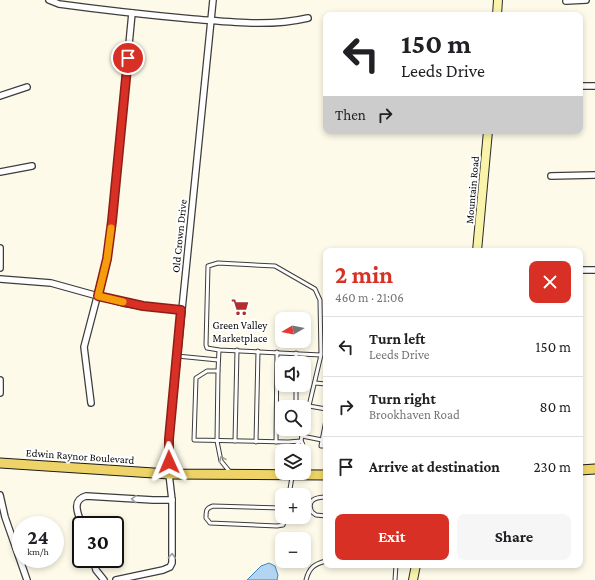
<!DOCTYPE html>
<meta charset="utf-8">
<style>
body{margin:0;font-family:"Crimson Pro",serif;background:#f6f6f6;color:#202124;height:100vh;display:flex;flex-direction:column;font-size:15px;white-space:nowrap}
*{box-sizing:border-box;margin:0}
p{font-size:13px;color:#757577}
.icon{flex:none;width:22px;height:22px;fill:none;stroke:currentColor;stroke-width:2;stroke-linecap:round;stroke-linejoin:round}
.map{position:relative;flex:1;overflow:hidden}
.panel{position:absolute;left:323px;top:248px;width:260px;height:320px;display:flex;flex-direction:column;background:#fff;border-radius:8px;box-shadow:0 2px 6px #0003}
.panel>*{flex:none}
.top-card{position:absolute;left:323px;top:12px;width:260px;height:122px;border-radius:8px;box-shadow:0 2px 6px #0003;background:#fff;color:#202124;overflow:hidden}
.needle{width:26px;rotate:260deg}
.buttons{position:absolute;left:275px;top:312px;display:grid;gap:8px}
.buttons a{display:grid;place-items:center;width:36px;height:36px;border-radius:8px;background:#fff;box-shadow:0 2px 6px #0003;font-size:20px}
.speed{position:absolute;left:12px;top:516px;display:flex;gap:8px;font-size:20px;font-weight:700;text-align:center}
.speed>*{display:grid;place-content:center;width:52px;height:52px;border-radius:50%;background:#fff;box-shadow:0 2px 6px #0003;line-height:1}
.speed small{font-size:10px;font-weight:400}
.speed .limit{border:2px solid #111;border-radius:6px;background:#fff;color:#111}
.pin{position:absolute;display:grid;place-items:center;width:34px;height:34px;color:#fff;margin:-17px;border:2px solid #fff;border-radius:50%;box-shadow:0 1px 4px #0007}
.me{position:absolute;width:44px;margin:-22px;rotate:359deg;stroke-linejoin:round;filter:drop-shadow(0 0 3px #0008)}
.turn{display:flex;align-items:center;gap:14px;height:84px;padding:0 12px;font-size:18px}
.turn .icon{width:52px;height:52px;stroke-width:2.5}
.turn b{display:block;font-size:28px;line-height:34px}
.then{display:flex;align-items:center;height:38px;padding:0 12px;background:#0003;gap:8px;font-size:15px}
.round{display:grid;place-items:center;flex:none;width:42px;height:42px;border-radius:8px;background:#f6f6f6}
.head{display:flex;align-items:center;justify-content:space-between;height:68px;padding:0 12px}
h1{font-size:24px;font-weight:700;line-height:30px;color:#d93025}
.cta{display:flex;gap:8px;margin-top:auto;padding:8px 12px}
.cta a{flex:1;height:46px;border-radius:8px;background:#d93025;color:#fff;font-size:16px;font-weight:700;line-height:46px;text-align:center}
.cta a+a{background:#f6f6f6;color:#202124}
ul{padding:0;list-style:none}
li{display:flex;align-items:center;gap:12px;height:60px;padding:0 12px;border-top:1px solid #e0e0e0}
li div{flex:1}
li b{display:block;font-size:15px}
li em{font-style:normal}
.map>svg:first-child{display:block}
.water{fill:#b2d6f1;stroke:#3e87c2}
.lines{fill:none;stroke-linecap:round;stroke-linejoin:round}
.lane-casing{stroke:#3d3d3d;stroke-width:5}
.street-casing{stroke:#3d3d3d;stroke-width:8}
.secondary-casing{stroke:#2c2c2c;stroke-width:10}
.primary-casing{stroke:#1b1b1b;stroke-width:11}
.lane{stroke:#fff;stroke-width:3}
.street{stroke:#fff;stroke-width:5.5}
.secondary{stroke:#f9f4a9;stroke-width:8}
.primary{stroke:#eed468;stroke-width:9}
.oneway{stroke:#9d9d9d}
.route-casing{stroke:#8d1f18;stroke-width:10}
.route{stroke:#d93025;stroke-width:7}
.slow{stroke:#f59e0b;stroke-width:7}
.labels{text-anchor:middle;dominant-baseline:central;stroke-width:4;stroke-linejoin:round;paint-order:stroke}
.street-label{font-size:11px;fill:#0a0a0a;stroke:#fff}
.poi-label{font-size:11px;fill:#0a0a0a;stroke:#fff}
</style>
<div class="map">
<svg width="595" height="580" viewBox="0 0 595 580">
<rect width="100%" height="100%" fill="#fdfae9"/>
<path class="water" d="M269,563L275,566L278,575L277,580H247L261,566Z"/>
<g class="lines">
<g class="lane-casing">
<g id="lane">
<path d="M219,350L218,371H207L196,378L194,440L288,442L301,441L303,429"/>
<path d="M177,356L218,360"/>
<path d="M296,363V353"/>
<path d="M218,371L217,441L221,461L230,472"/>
<path d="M315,383L326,384"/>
<path d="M309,406L326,409"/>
<path d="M296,407V385"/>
<path d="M326,420L321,446H326"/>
<path d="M304,427L321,355L320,300L315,289L275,266L218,263L208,266L206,345L207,348L219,350L321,355"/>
<path d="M297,429L302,436L322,440"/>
<path d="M235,441L237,350"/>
<path d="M256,442L258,351"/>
<path d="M276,442L277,352"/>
<path d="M296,451L297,444L301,441C308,450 301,461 308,473"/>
<path d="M289,495L292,477"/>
<path d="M326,497C316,497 306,500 312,512L316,515L326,516"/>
<path d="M282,508L213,506C206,508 206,511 206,518L210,523L277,526L283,525L286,517"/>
<path d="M306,580C309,568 314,564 326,561"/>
<path d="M395,580L396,565"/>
</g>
</g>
<g class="street-casing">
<g id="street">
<path d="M49,0L59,4C103,10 148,15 192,19C232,22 269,27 308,18"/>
<path d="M566,1L586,0"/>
<path d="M580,86H595"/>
<path d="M0,96L27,87"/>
<path d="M0,172L32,166"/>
<path d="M551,176L595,175"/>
<path d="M0,248V268"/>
<path d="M580,270H595"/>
<path d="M0,279L51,283L123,303L143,306L181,310"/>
<path d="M0,380V393"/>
<path d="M91,403L84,347L107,259L112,221L132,13"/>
<path d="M0,495L5,517L27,580"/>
<path d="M82,525C78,514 71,500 86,496L153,500H172"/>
<path d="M93,559L96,570L104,580"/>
<path d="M116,580L163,570L170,567L172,563V500L169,474V439L213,0"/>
</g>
</g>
<g class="secondary-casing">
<g id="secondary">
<path d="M497,15L498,0"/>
<path d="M477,251L488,131"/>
<path d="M413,580L416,565"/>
</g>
</g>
<g class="primary-casing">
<g id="primary">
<path d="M0,463L169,474L326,475"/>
<path d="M580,470L595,469"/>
</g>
</g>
<use href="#lane" class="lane"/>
<use href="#street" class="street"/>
<use href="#secondary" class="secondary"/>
<use href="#primary" class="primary"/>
</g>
<defs><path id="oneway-chevron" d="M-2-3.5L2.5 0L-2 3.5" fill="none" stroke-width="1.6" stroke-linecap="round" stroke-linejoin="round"/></defs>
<g class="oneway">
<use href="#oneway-chevron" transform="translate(222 459) rotate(-114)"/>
<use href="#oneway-chevron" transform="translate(134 499) rotate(-176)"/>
<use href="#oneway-chevron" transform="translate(172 556) rotate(-87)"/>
</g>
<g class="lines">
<g class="route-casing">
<path id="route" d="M128,58L112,221L107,259L98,296L143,306L181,310L169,439V462"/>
</g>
<use href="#route" class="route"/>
<path class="slow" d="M111,228L107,259L98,296L123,302"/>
</g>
<defs>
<g id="supermarket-bare" transform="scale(1.38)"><path d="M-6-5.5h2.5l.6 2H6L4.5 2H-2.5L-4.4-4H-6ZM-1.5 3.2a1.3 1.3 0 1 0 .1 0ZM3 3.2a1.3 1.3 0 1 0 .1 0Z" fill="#af2e2e" stroke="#fff" stroke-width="2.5" paint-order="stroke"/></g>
</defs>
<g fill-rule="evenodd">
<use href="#supermarket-bare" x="240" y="307"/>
</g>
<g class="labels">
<g class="street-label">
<text transform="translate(472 190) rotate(-85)">Mountain Road</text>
<text transform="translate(179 236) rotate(-84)">Old Crown Drive</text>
<text transform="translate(80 456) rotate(4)">Edwin Raynor Boulevard</text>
</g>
<g class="poi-label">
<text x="240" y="325">Green Valley<tspan x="240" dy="13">Marketplace</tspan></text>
</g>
</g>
</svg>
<div class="buttons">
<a><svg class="needle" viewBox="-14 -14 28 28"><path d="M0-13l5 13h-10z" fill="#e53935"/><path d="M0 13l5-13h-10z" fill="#757577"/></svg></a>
<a><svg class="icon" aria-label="sound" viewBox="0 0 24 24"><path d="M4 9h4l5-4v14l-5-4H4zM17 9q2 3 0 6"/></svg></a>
<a><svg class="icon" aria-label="search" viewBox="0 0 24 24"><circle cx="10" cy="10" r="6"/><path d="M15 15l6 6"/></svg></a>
<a><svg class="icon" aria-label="layers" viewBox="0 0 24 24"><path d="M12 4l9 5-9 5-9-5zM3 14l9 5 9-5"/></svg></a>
<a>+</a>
<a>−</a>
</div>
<div class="speed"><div>24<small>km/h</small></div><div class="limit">30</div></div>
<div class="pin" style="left:128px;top:58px;background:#d93025"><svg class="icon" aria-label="arrive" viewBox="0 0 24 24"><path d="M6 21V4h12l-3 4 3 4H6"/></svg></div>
<svg class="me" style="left:169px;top:462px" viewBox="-20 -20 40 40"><path d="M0-17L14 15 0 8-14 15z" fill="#d93025" stroke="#fff" stroke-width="4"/></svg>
<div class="top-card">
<div class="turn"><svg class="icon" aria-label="left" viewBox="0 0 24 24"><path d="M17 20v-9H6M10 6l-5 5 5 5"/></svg><div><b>150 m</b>Leeds Drive</div></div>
<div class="then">Then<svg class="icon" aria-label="right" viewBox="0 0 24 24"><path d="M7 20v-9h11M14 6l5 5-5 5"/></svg></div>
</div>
<section class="panel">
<div class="head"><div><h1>2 min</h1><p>460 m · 21:06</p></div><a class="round" style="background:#d93025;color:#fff"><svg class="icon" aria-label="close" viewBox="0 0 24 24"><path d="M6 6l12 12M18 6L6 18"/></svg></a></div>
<ul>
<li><svg class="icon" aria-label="left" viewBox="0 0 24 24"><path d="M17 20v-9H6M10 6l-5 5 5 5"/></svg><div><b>Turn left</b><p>Leeds Drive</p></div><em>150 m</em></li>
<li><svg class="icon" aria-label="right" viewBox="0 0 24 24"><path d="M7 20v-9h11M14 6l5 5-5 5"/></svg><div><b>Turn right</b><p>Brookhaven Road</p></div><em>80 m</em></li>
<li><svg class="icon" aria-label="arrive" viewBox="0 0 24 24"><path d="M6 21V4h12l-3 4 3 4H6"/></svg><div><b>Arrive at destination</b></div><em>230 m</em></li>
</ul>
<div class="cta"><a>Exit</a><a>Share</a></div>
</section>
</div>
